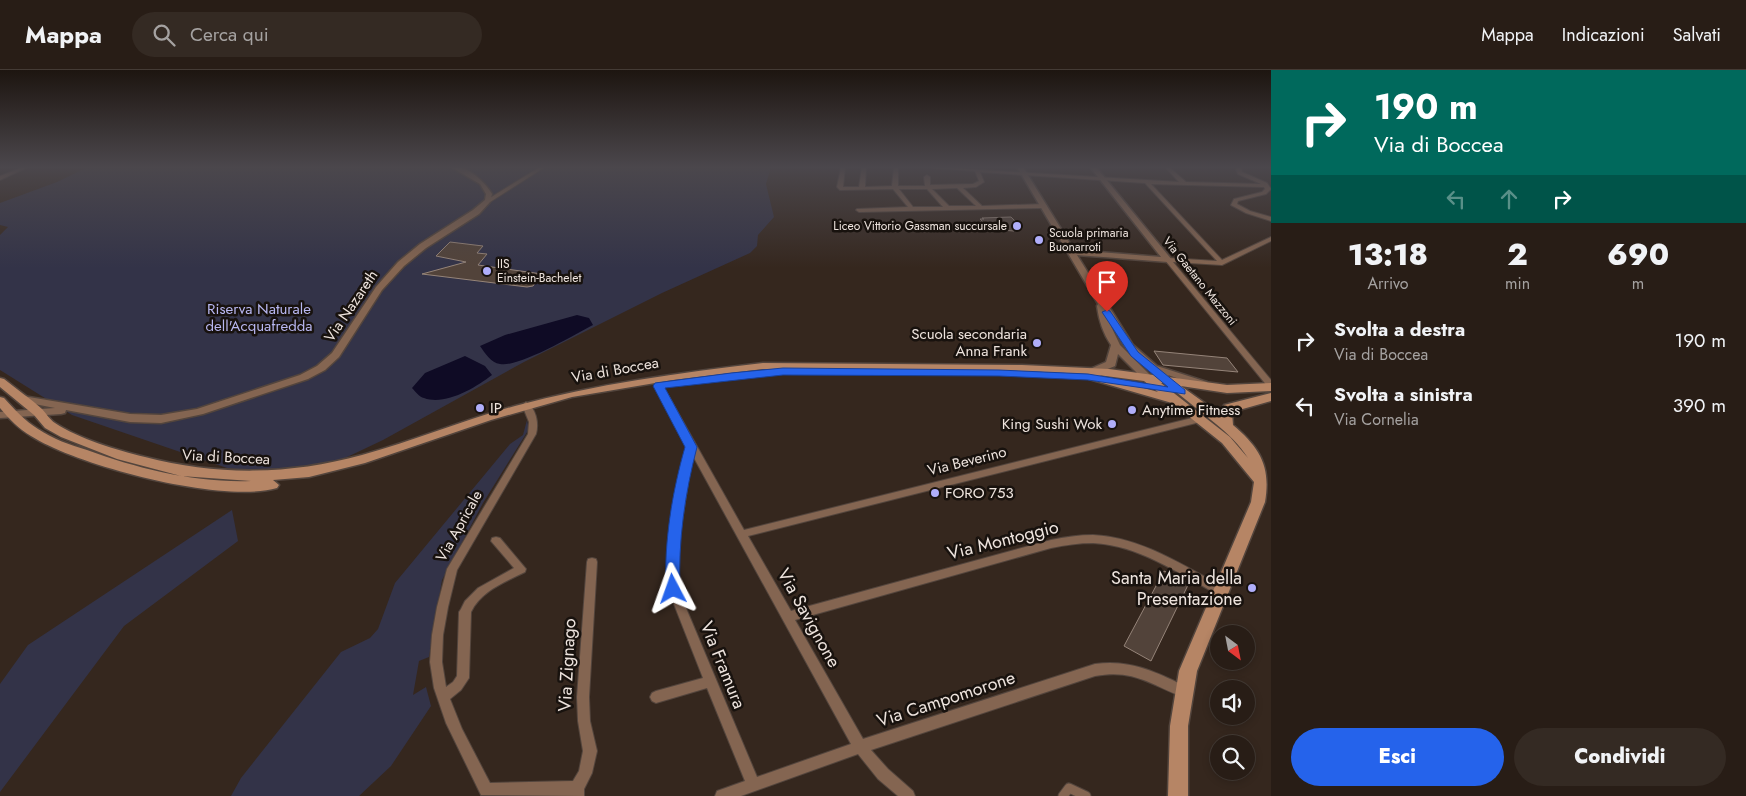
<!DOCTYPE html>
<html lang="it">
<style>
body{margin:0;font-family:Jost,sans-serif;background:#342a23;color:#f1f3f6;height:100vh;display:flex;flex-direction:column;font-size:19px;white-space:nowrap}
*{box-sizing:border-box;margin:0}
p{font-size:16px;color:#a5a2a1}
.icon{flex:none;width:28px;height:28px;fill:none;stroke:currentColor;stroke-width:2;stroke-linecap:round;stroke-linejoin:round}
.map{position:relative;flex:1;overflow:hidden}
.sheet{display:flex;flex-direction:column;background:#281d16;width:475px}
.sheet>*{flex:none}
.guide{background:#00695c;color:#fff;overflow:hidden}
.needle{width:32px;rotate:148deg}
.tools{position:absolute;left:1210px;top:555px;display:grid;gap:10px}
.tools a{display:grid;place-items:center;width:45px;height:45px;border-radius:50%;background:#281d16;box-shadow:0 2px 8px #0003,0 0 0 1px #443b35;font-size:25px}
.pin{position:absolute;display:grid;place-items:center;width:42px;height:42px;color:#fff;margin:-51px -21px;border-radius:50% 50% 50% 0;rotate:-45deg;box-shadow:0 0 5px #0007}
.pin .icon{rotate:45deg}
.me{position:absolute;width:55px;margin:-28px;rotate:356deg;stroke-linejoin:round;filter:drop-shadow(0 0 4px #0008)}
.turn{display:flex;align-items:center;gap:18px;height:105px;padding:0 20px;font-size:22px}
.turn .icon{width:65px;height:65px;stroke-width:2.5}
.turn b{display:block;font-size:35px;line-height:42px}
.lanes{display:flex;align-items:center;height:48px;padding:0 20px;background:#0003;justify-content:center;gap:25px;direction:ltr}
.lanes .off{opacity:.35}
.eta{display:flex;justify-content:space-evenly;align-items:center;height:85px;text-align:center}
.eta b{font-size:30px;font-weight:800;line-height:35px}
.action{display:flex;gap:10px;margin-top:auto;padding:10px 20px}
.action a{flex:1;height:58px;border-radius:30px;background:#2563eb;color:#fff;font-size:20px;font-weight:800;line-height:58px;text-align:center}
.action a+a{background:#342a23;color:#f1f3f6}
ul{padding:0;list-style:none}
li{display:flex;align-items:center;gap:15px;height:65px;padding:0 20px}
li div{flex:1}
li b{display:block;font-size:19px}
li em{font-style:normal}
header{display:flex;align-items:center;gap:30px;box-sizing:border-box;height:70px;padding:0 25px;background:#281d16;border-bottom:1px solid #443b35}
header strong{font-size:24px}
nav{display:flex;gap:28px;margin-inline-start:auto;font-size:18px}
.search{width:350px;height:45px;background:#342a23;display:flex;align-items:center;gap:12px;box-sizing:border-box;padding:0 18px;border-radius:28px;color:#a5a2a1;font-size:19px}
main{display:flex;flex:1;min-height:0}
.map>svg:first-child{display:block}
.green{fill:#333348}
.water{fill:#0f0b25}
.building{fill:#52433a;stroke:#958479}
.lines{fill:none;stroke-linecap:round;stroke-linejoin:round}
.pedestrian-casing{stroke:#53453d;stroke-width:11}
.minor-casing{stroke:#53453d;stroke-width:2}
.tertiary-casing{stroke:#53453d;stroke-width:3}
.secondary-casing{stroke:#53453d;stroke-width:3}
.pedestrian{stroke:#846551;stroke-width:9}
.minor{fill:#846551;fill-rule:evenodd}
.tertiary{fill:#846551;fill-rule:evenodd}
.secondary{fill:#b68565;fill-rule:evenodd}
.route{fill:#2563eb;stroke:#184099}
.poi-dot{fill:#b0aefa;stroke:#18120e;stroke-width:2}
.labels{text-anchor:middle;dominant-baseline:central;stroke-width:5;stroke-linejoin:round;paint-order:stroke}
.far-poi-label{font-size:12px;fill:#eee4de;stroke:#18120e;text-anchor:start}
.far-street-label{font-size:12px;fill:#eee4de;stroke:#18120e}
.street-label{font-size:15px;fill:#eee4de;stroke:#18120e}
.park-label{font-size:15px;fill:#b8b7f1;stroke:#18120e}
.poi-label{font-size:15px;fill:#eee4de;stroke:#18120e;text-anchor:start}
.near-street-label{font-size:18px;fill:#eee4de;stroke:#18120e}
.near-poi-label{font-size:18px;fill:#eee4de;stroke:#18120e;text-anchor:end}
</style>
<header>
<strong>Mappa</strong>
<div class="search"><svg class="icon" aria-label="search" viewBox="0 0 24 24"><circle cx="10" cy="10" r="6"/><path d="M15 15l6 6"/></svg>Cerca qui</div>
<nav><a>Mappa</a><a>Indicazioni</a><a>Salvati</a></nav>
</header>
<main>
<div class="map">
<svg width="1271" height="726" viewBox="0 0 1271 726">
<rect width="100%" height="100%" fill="#35271e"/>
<g class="green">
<path d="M88,97H771L766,114L774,147L758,165L757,176L750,183L662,223L524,292L383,370L343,389L294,399L253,401L227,398L72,345L0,300V165L8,157L0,155V133L57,112Z"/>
<path d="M527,350L529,359L483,433L442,510L429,587L419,591L413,625L426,617L431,636L391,696L359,726H231L241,708L341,582L370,568L378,559L395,513L510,374L523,365Z"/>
<path d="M232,440L238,471L124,556L0,722V614L28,575Z"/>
</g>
<g class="water">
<path d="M577,245L589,248L593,255C574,265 518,298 500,294C491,293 485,283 480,276L505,265Z"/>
<path d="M465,286L485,296L492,305C475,318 445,336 424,328C419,327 415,321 412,318L425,303Z"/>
</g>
<g class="building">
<path d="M1011,147L1021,157L1013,159L1014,161L987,159L980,152H983L980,149H984L982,148Z"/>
<path d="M450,172L483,176L477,183L487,184L478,195L542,204L533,216L527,217L422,204L466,192L436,186Z"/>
<path d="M1154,281L1227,288L1238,302L1163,295Z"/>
<path d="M1164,501L1189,513L1151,591L1124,576Z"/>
</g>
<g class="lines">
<g class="pedestrian-casing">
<path id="pedestrian" d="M1063,726L1069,718L1086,726"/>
</g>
<g class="minor-casing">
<g id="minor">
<path d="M23,97H28L0,110V106Z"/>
<path d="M540,97H545L490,132L485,131Z"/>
<path d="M841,97H845L843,117H859L862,97H866L865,117L892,116L894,97H898V116H925L924,107L927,105L930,107V115L973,114L979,111L975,101L934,98L932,97L1179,112L1165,97H1169L1186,112L1261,114L1238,104L1236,100L1237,97H1241L1242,102L1267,113L1271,119L1266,124L1238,131L1237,134L1250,141L1271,147V151L1246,143L1231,135L1234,129L1262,122L1265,119L1264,117L1151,114L1222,190L1271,167V171L1222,195L1173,192L1271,310V317H1268L1165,190L1168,188L1217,191L1145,113L980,102L984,112L976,117L963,118L982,136L1044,134L1047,136L1044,138L859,142L856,140L857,139L908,137L893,119L840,120L837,117ZM957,118L976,136H949L932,119ZM899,119H927L943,137H913Z"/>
<path d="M656,314H662L663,316L744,460L1200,346L1203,347L1204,349L1203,351L1200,352L748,466L791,541L1051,470C1065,467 1079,465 1093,465C1141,467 1184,496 1225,518L1227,521L1225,524L1221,526L1217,524C1178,503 1138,475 1093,473C1079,473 1065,475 1051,478L795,550L863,669L1095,594C1130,589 1156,602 1187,617L1189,621L1187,625L1183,627C1149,614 1134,599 1095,606L871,680L888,699L913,721L915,726H898L878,709L858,684L741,726H715L717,721L745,711L707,618L656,633L652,631L650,627L652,623L656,621L703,608L668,519L667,483L680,400L688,375L655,316ZM693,386L851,674L757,707L678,519L677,483L690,400Z"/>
<path d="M526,332C536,338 539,353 536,364L457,500L448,537L443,565L442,592L446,617L453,612L457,606L459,542L461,539L465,531L478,518L514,498L491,471L492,468L496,467L500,468L526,499L525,502C505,512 481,521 471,542L469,608L461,620L450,629L462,659L490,713L573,711L579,701L583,681L578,651L577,627L587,492L588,489L592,488L596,489L597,492L589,627L590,651L597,681L592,703L584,719V726L481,725L446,653L434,618L430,592L432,565L437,537L447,499L528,364L529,352L522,335Z"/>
</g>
</g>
<g class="tertiary-casing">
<g id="tertiary">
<path d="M451,97C467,95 484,111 492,124L490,132L479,144L426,178L404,196L382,220L339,287L325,300L308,309L203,344L161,353L130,352L66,340L65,343L61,344L0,348V342L55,338L19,331L18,329L19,327L23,326L130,344L161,345L197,339L300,305L317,296L332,283L376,217L398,192L420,174L473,140L485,130L486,124L480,114Z"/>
<path d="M1017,97H1023L1074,180L1161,187L1090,97H1096L1172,190L1168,192L1077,185L1133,275L1157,296L1207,312L1208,314L1207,316H1199L1168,305L1173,311L1168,314L1164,313L1126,279L1108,250L1120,275L1153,308L1152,310H1144L1118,284L1115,296L1098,303H1090L1089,301L1090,299L1106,292L1111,275C1103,263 1099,251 1097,236L1098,234Z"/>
</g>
</g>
<g class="secondary-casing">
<path id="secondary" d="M763,293L1022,295L1109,299L1227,315L1271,313V321L1227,323L1181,316L1220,344L1224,335L1271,323V331L1232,342L1233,355C1260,378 1271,396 1265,432L1197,601L1188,656V726H1168L1170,656L1179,601L1251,432L1254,412L1222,373L1172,333L1089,309L1087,307L1089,304L1022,301L763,299L673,310L572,327L491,350L365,393L309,407L273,410L279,415L277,418C223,434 78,396 31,366C19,359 9,349 0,338V327L4,328C15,340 25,351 38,359C53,369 70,375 87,380C139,399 195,413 251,411L181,406L117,389L61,367L45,358L34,345L0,317V308L4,309C16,319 30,328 42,339C46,343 50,350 55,353C79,369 117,380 145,387C218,406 289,405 362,385C414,371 463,350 515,336C596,314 679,303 763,293ZM1098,305L1144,311L1158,322ZM1161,313H1165L1216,354C1228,364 1239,374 1248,388L1230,367Z"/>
</g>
<use href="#pedestrian" class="pedestrian"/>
<use href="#minor" class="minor"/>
<use href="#tertiary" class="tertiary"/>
<use href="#secondary" class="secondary"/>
</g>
<linearGradient id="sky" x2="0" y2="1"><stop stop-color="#1d1510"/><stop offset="0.49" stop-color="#4b474c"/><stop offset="1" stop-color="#4b474c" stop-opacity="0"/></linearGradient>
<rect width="1271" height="198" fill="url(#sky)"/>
<path class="route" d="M1107,240L1110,241L1138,282L1185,320V324L1088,310L999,306L783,305L665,318L697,377C685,423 678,471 680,519L678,523H668L666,519C664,471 672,423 685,377L653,316L655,313L731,303L783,298L999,300L1088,304L1168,317L1131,286L1102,242Z"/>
<g class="poi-dot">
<circle cx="1017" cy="156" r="5"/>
<circle cx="1039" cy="170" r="5"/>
<circle cx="487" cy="201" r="5"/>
<circle cx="1037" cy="273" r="5"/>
<circle cx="480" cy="338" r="5"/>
<circle cx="1132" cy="340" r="5"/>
<circle cx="1112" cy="354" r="5"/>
<circle cx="935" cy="423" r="5"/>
<circle cx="1252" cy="518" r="5"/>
</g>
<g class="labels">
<g class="far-poi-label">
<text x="1007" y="156" text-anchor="end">Liceo Vittorio Gassman succursale</text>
<text x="1049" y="163">Scuola primaria<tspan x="1049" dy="14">Buonarroti</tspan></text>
<text x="497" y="194">IIS<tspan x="497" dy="14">Einstein-Bachelet</tspan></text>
</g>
<g class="far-street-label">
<text transform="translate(1200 211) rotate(51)">Via Gaetano Mazzoni</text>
</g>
<g class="street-label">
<text transform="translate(351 236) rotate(-56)">Via Nazareth</text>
<text transform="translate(615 300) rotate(-10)">Via di Boccea</text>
<text transform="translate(226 387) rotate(3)">Via di Boccea</text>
<text transform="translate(967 391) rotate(-14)">Via Beverino</text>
<text transform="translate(459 456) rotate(-61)">Via Apricale</text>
</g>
<g class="park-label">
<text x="259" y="239">Riserva Naturale<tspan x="259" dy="17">dell'Acquafredda</tspan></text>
</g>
<g class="poi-label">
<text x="1027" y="264" text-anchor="end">Scuola secondaria<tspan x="1027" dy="17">Anna Frank</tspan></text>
<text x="490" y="338">IP</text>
<text x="1142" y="340">Anytime Fitness</text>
<text x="1102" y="354" text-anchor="end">King Sushi Wok</text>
<text x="945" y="423">FORO 753</text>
</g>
<g class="near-street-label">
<text transform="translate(1003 470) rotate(-14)">Via Montoggio</text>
<text transform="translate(809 548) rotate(61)">Via Savignone</text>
<text transform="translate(567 595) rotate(-87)">Via Zignago</text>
<text transform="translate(723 595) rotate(68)">Via Framura</text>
<text transform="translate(946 629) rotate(-18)">Via Campomorone</text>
</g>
<g class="near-poi-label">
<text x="1242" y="508">Santa Maria della<tspan x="1242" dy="21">Presentazione</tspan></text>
</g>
</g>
</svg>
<div class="tools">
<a><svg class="needle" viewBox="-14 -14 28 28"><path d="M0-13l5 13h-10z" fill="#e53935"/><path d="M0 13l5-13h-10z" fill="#a5a2a1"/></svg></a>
<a><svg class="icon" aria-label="sound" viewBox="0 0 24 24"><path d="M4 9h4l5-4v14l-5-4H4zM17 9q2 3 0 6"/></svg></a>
<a><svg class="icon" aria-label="search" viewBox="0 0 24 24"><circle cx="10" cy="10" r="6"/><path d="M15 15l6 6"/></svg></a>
</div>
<div class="pin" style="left:1107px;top:242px;background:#d93025"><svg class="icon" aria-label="arrive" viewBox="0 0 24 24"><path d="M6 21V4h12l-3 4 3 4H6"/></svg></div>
<svg class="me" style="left:673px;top:519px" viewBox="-20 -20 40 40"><path d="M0-17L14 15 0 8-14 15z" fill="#2563eb" stroke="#fff" stroke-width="4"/></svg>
</div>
<section class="sheet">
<div class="guide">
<div class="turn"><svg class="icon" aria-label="right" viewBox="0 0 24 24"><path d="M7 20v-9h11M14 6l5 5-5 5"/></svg><div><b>190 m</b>Via di Boccea</div></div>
<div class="lanes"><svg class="icon off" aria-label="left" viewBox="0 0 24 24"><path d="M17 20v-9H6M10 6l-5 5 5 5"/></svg><svg class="icon off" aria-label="ahead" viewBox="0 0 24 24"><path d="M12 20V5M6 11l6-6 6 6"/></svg><svg class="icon" aria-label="right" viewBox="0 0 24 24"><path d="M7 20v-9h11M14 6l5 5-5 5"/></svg></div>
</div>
<div class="eta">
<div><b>13:18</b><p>Arrivo</p></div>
<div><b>2</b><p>min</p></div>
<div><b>690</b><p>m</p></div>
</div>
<ul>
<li><svg class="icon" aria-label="right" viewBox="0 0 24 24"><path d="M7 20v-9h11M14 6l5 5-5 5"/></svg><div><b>Svolta a destra</b><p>Via di Boccea</p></div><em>190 m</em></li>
<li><svg class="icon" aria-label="left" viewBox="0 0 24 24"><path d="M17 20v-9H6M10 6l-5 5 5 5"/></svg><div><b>Svolta a sinistra</b><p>Via Cornelia</p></div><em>390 m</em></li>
</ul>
<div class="action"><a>Esci</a><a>Condividi</a></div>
</section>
</main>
